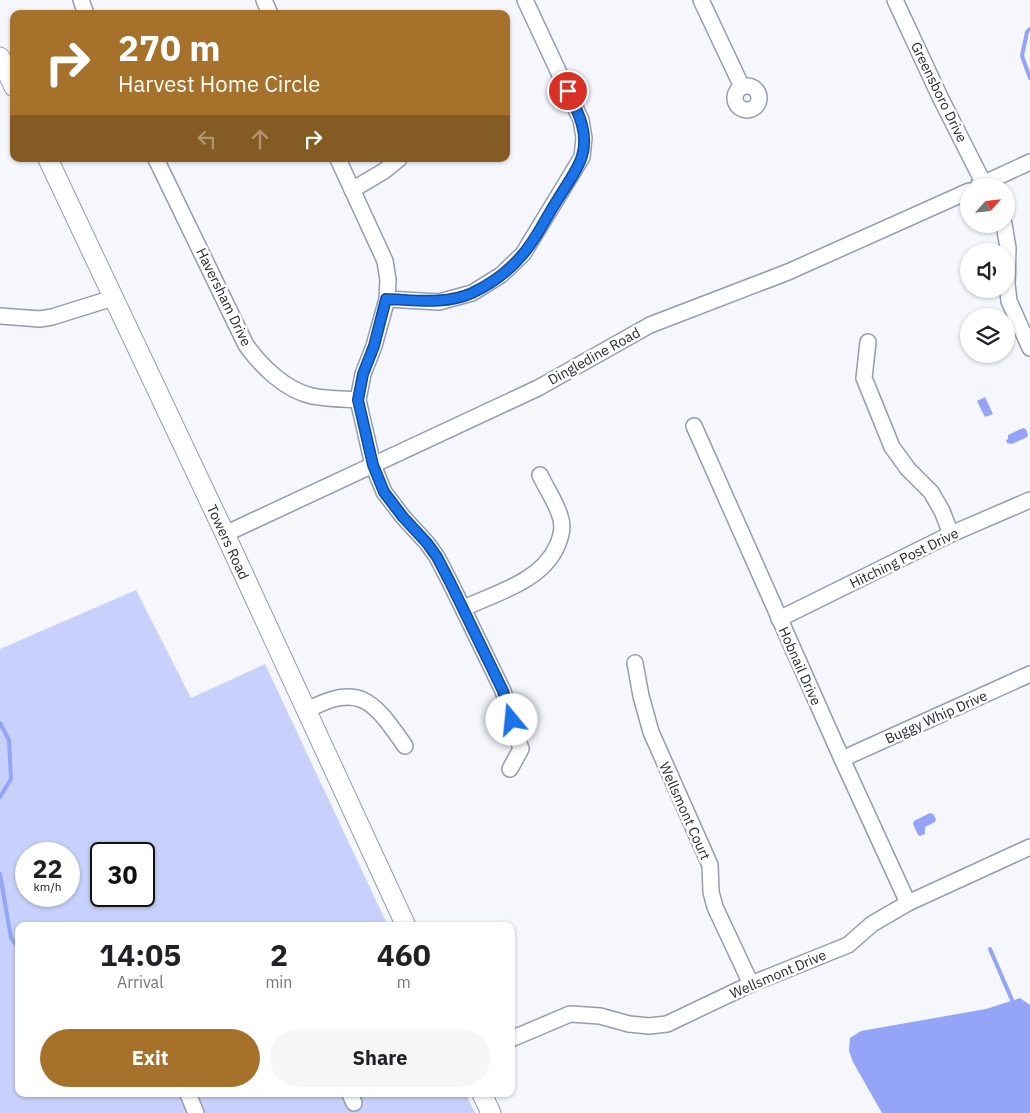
<!DOCTYPE html>
<style>
body{margin:0;font-family:"IBM Plex Sans",sans-serif;background:#f6f6f6;color:#202124;height:100vh;display:flex;flex-direction:column;font-size:19px;white-space:nowrap}
*{box-sizing:border-box;margin:0}
p{font-size:16px;color:#757577}
.icon{flex:none;width:28px;height:28px;fill:none;stroke:currentColor;stroke-width:2;stroke-linecap:round;stroke-linejoin:round}
.map{position:relative;flex:1;overflow:hidden}
.panel{position:absolute;left:15px;top:922px;width:500px;height:175px;display:flex;flex-direction:column;background:#fff;border-radius:10px;box-shadow:0 1px 4px #0004}
.panel>*{flex:none}
.guide{position:absolute;left:10px;top:10px;width:500px;height:152px;border-radius:10px;box-shadow:0 1px 4px #0004;background:#a6722b;color:#fff;overflow:hidden}
.needle{width:32px;rotate:63deg}
.tools{position:absolute;left:960px;top:178px;display:grid;gap:10px}
.tools a{display:grid;place-items:center;width:55px;height:55px;border-radius:50%;background:#fff;box-shadow:0 1px 4px #0004;font-size:25px}
.speed{position:absolute;left:15px;top:842px;display:flex;gap:10px;font-size:25px;font-weight:700;text-align:center}
.speed>*{display:grid;place-content:center;width:65px;height:65px;border-radius:50%;background:#fff;box-shadow:0 1px 4px #0004;line-height:1}
.speed small{font-size:12px;font-weight:400}
.speed .limit{border:2px solid #111;border-radius:8px;background:#fff;color:#111}
.pin{position:absolute;display:grid;place-items:center;width:42px;height:42px;color:#fff;margin:-21px;border:2px solid #fff;border-radius:50%;box-shadow:0 1px 5px #0007}
.me{position:absolute;width:55px;margin:-28px;rotate:343deg;stroke-linejoin:round;filter:drop-shadow(0 0 4px #0008)}
.turn{display:flex;align-items:center;gap:18px;height:105px;padding:0 25px;font-size:22px}
.turn .icon{width:65px;height:65px;stroke-width:2.5}
.turn b{display:block;font-size:35px;line-height:42px}
.lanes{display:flex;align-items:center;height:48px;padding:0 25px;background:#0003;justify-content:center;gap:25px;direction:ltr}
.lanes .off{opacity:.35}
.eta{display:flex;justify-content:space-evenly;align-items:center;height:85px;text-align:center}
.eta b{font-size:30px;font-weight:800;line-height:35px}
.cta{display:flex;gap:10px;margin-top:auto;padding:10px 25px}
.cta a{flex:1;height:58px;border-radius:30px;background:#a6722b;color:#fff;font-size:20px;font-weight:800;line-height:58px;text-align:center}
.cta a+a{background:#f6f6f6;color:#202124}
.map>svg:first-child{display:block}
.green{fill:#c7d1fb;fill-rule:evenodd}
.water{fill:#94a5f7}
.lines{fill:none;stroke-linecap:round;stroke-linejoin:round}
.stream{stroke:#94a5f7;stroke-width:4}
.minor-casing{stroke:#959bb3;stroke-width:18}
.major-casing{stroke:#959bb3;stroke-width:21}
.minor{stroke:#fff;stroke-width:15}
.major{stroke:#fff;stroke-width:19}
.route-casing{stroke:#114b97;stroke-width:12}
.route{stroke:#1a73e8;stroke-width:9}
.labels{text-anchor:middle;dominant-baseline:central;stroke-width:5;stroke-linejoin:round;paint-order:stroke}
.street-label{font-size:14px;fill:#242630;stroke:#fff}
</style>
<div class="map">
<svg width="1030" height="1113" viewBox="0 0 1030 1113">
<rect width="100%" height="100%" fill="#f6f7fd"/>
<path class="green" d="M136,590L191,698L265,664L388,926H19V1094H466L475,1113H0V649ZM26,854H69V896H26ZM101,854H144V896H101Z"/>
<g class="water">
<path d="M985,397L993,414L985,417L977,401Z"/>
<path d="M1023,428L1026,429L1028,435L1027,437L1012,444L1007,443L1006,440L1008,439V435Z"/>
<path d="M930,813L933,814L936,819L935,822L925,827V834L920,836L918,835L913,824L914,821Z"/>
<path d="M1020,998L1030,1005V1113H882L853,1062L849,1051L850,1038L861,1031L986,1009Z"/>
</g>
<g class="lines">
<g class="stream">
<path d="M1030,29L1027,32L1022,56L1030,78"/>
<path d="M0,723L9,740L11,779L0,797"/>
<path d="M0,874L11,938L19,949"/>
<path d="M990,949L1012,1000"/>
</g>
<g class="minor-casing">
<g id="minor">
<path d="M81,0L86,14"/>
<path d="M264,0L270,14"/>
<path d="M701,0L742,87"/>
<path d="M895,0L940,97L984,184"/>
<circle cx="747" cy="98" r="12"/>
<path d="M156,159L246,345C261,366 285,390 312,396C326,399 343,399 358,400"/>
<path d="M338,159L385,261L388,280L387,299L374,346L363,374L358,400L373,465L384,492L403,517L427,543L437,557L450,582L503,691L521,749L510,769"/>
<path d="M978,186L1030,162"/>
<path d="M352,190L384,171L399,159"/>
<path d="M1004,224L1008,248L1007,284L1009,301L1030,348"/>
<path d="M387,299L439,302L472,293L501,275L523,254L582,157L584,138L581,120L525,0"/>
<path d="M0,316L40,319L52,317L113,298"/>
<path d="M868,342L864,378L892,447L908,469L931,492L942,511L951,534"/>
<path d="M694,426L842,759L908,903"/>
<path d="M225,534L538,388L650,325L788,272L969,191"/>
<path d="M464,608C496,593 542,581 557,546C561,537 564,526 560,516C556,502 546,488 540,475"/>
<path d="M779,619L951,534L1030,500"/>
<path d="M635,663L641,696L651,732L710,865L711,892L715,907L751,984"/>
<path d="M306,711C361,681 374,702 405,746"/>
<path d="M842,759L1030,674"/>
<path d="M511,1039L570,1014L600,1016L629,1024L649,1026L667,1024L751,984L848,945L872,924L908,903L1030,847"/>
<path d="M188,1094L196,1113"/>
<path d="M350,1094L354,1103"/>
</g>
</g>
<g class="major-casing">
<g id="major">
<path d="M0,57L14,87"/>
<path d="M48,159L225,534L406,926"/>
<path d="M482,1094L491,1113"/>
</g>
</g>
<use href="#minor" class="minor"/>
<use href="#major" class="major"/>
</g>
<g class="lines">
<g class="route-casing">
<path id="route" d="M512,720L503,691L450,582L437,557L427,543L403,517L384,492L373,465L358,400L363,374L374,346L386,299C416,300 445,305 472,293C491,284 510,270 523,254C537,238 546,217 558,199C565,187 578,170 582,156C589,133 578,112 568,91"/>
</g>
<use href="#route" class="route"/>
</g>
<g class="labels">
<g class="street-label">
<text transform="translate(939 92) rotate(64)">Greensboro Drive</text>
<text transform="translate(224 297) rotate(64)">Haversham Drive</text>
<text transform="translate(594 356) rotate(-29)">Dingledine Road</text>
<text transform="translate(228 542) rotate(65)">Towers Road</text>
<text transform="translate(904 558) rotate(-26)">Hitching Post Drive</text>
<text transform="translate(800 666) rotate(66)">Hobnail Drive</text>
<text transform="translate(936 717) rotate(-24)">Buggy Whip Drive</text>
<text transform="translate(685 811) rotate(66)">Wellsmont Court</text>
<text transform="translate(778 974) rotate(-23)">Wellsmont Drive</text>
</g>
</g>
</svg>
<div class="tools">
<a><svg class="needle" viewBox="-14 -14 28 28"><path d="M0-13l5 13h-10z" fill="#e53935"/><path d="M0 13l5-13h-10z" fill="#757577"/></svg></a>
<a><svg class="icon" aria-label="sound" viewBox="0 0 24 24"><path d="M4 9h4l5-4v14l-5-4H4zM17 9q2 3 0 6"/></svg></a>
<a><svg class="icon" aria-label="layers" viewBox="0 0 24 24"><path d="M12 4l9 5-9 5-9-5zM3 14l9 5 9-5"/></svg></a>
</div>
<div class="speed"><div>22<small>km/h</small></div><div class="limit">30</div></div>
<div class="pin" style="left:568px;top:91px;background:#d93025"><svg class="icon" aria-label="arrive" viewBox="0 0 24 24"><path d="M6 21V4h12l-3 4 3 4H6"/></svg></div>
<svg class="me" style="left:512px;top:720px" viewBox="-20 -20 40 40"><circle r="19" fill="#fff"/><path d="M0-13L10 11 0 6-10 11z" fill="#1a73e8"/></svg>
<div class="guide">
<div class="turn"><svg class="icon" aria-label="right" viewBox="0 0 24 24"><path d="M7 20v-9h11M14 6l5 5-5 5"/></svg><div><b>270 m</b>Harvest Home Circle</div></div>
<div class="lanes"><svg class="icon off" aria-label="left" viewBox="0 0 24 24"><path d="M17 20v-9H6M10 6l-5 5 5 5"/></svg><svg class="icon off" aria-label="ahead" viewBox="0 0 24 24"><path d="M12 20V5M6 11l6-6 6 6"/></svg><svg class="icon" aria-label="right" viewBox="0 0 24 24"><path d="M7 20v-9h11M14 6l5 5-5 5"/></svg></div>
</div>
<section class="panel">
<div class="eta">
<div><b>14:05</b><p>Arrival</p></div>
<div><b>2</b><p>min</p></div>
<div><b>460</b><p>m</p></div>
</div>
<div class="cta"><a>Exit</a><a>Share</a></div>
</section>
</div>
